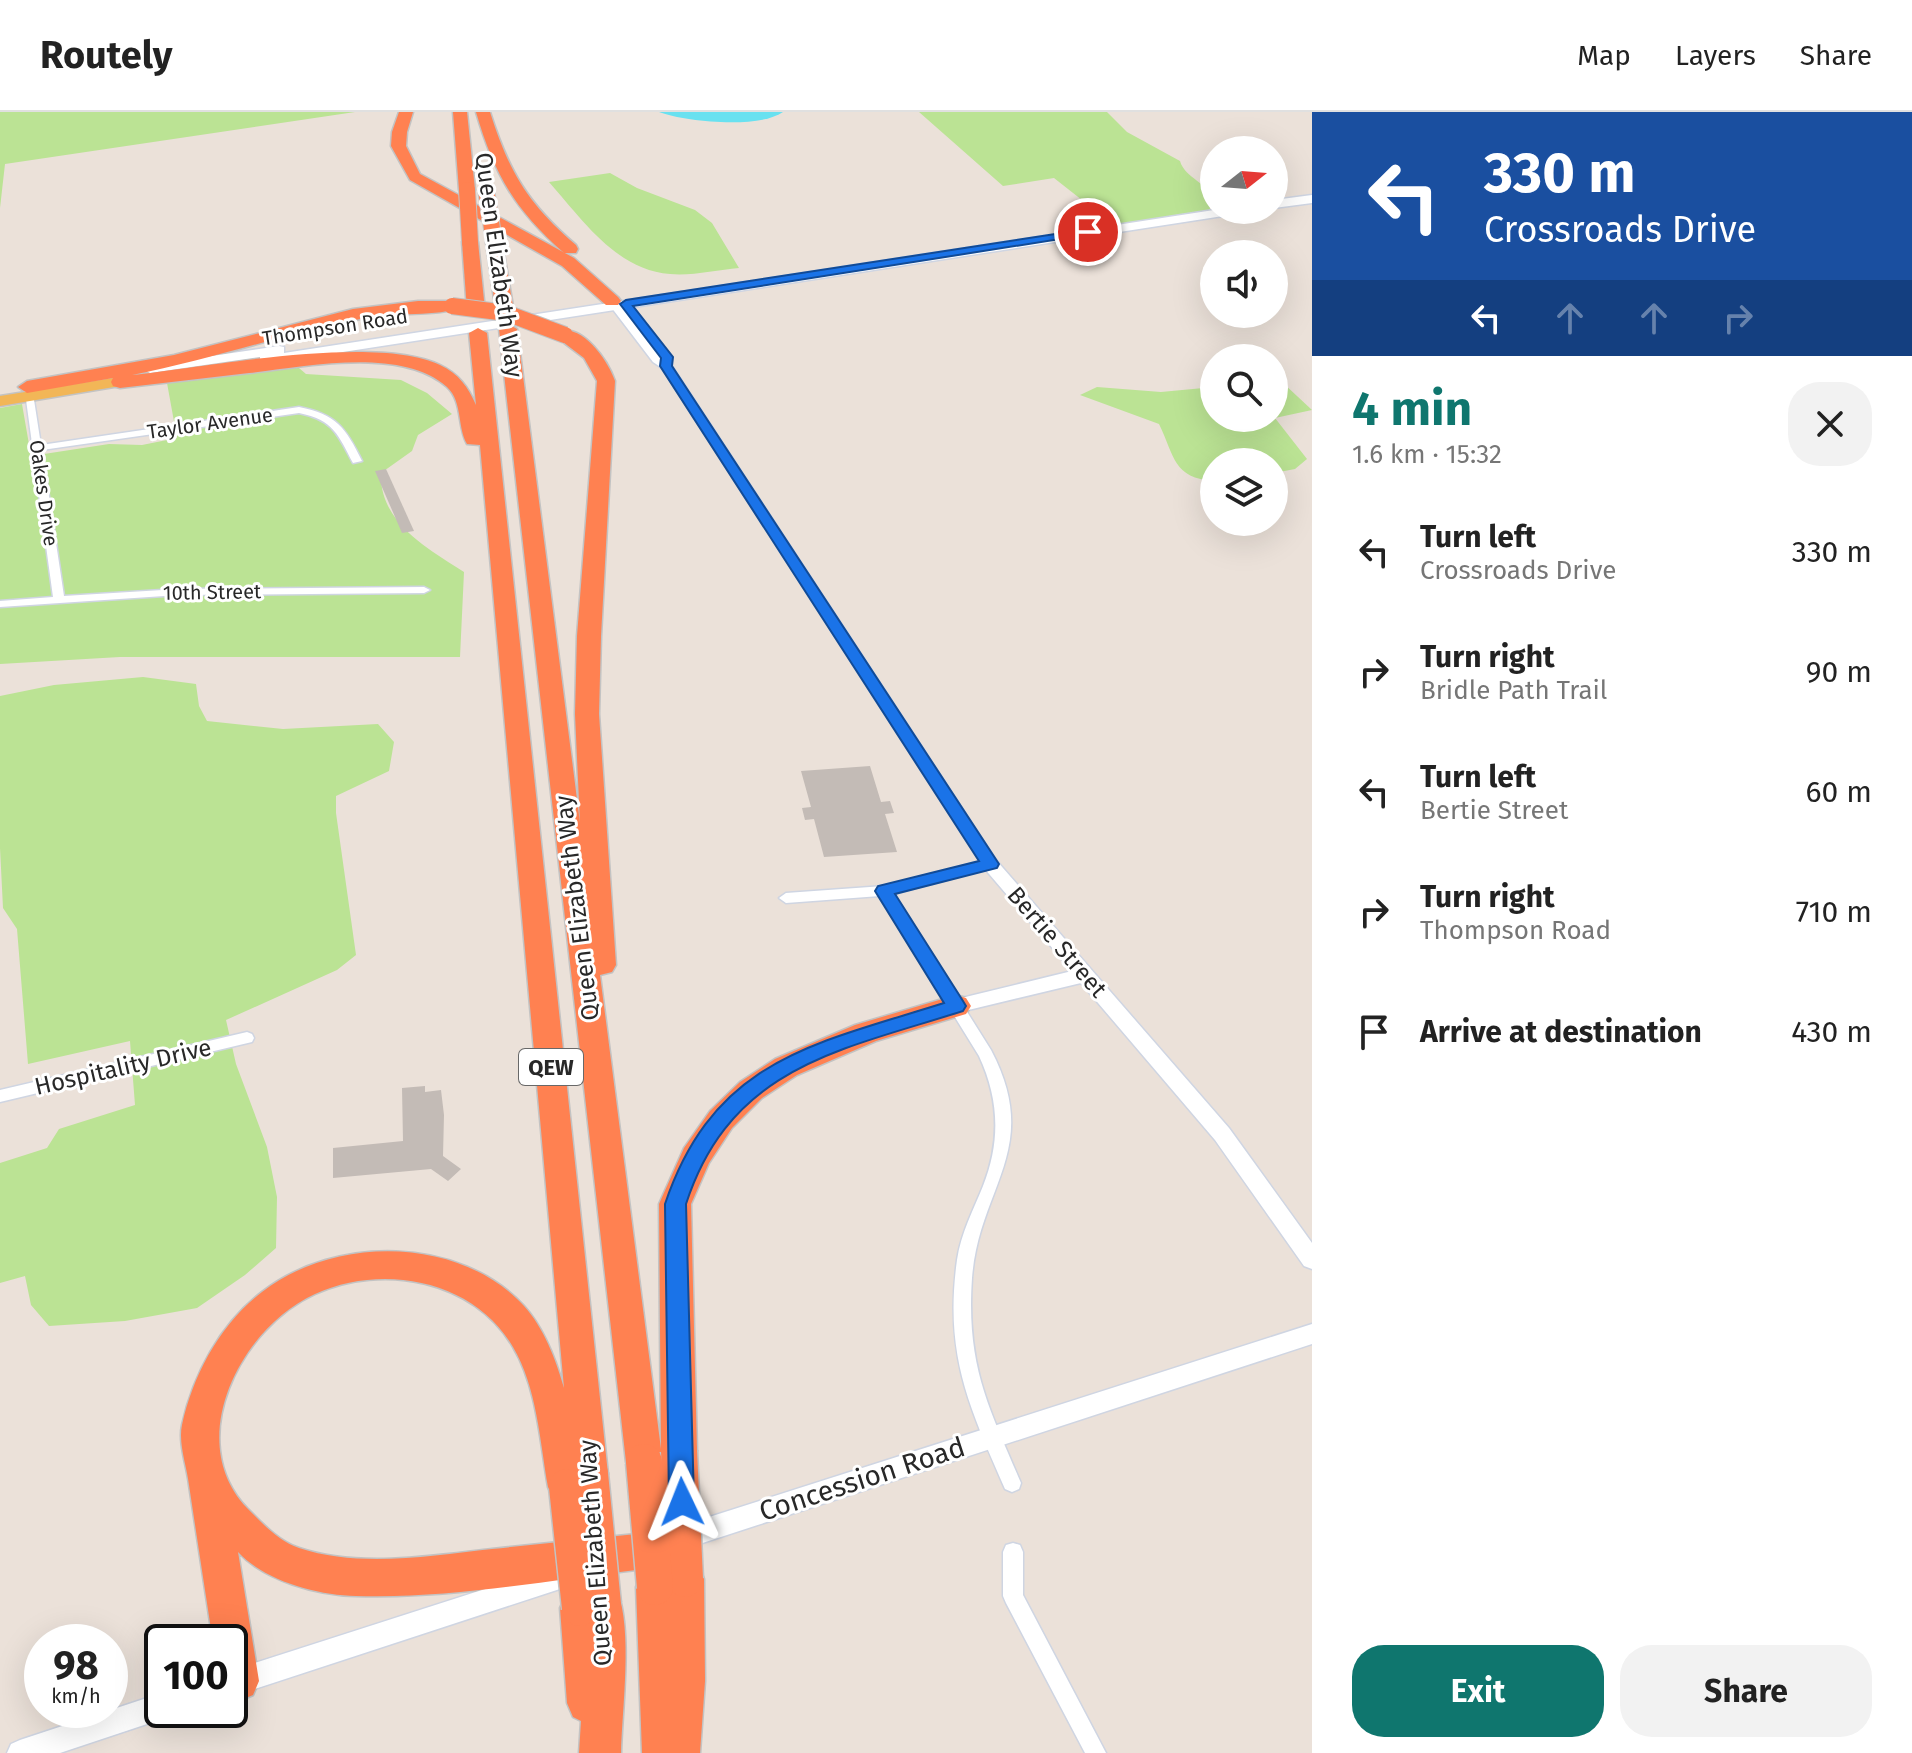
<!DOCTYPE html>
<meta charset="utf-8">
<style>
body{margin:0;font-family:"Fira Sans",sans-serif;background:#f2f2f2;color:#222;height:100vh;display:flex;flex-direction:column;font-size:30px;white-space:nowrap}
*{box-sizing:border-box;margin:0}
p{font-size:26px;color:#767676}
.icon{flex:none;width:44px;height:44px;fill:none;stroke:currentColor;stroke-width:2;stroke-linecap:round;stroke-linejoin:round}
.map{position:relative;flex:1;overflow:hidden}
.panel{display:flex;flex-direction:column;background:#fff;width:600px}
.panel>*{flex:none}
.top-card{background:#1a4fa0;color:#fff;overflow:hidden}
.needle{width:52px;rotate:73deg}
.tools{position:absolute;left:1200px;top:24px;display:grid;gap:16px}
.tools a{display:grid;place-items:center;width:88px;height:88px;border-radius:50%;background:#fff;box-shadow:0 8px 32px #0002;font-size:40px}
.speed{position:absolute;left:24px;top:1512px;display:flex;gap:16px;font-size:40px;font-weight:700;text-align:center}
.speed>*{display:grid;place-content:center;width:104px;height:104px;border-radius:50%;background:#fff;box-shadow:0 8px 32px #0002;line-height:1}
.speed small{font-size:20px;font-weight:400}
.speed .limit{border:4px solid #111;border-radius:12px;background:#fff;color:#111}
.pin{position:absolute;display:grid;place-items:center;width:68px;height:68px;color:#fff;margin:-34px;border:4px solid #fff;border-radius:50%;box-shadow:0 2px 8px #0007}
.me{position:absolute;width:88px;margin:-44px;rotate:358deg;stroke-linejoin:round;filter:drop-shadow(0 0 6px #0008)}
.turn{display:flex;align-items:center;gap:28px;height:168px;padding:0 40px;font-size:36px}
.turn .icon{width:104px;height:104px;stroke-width:2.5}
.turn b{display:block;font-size:56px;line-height:68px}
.lanes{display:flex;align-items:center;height:76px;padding:0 40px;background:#0003;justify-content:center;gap:40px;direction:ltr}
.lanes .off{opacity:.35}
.round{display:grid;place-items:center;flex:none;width:84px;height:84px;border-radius:32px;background:#f2f2f2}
.summary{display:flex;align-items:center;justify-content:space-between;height:136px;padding:0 40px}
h1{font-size:48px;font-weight:700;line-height:60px;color:#0f766e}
.primary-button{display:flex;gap:16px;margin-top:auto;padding:16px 40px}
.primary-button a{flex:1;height:92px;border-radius:32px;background:#0f766e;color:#fff;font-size:32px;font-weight:700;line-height:92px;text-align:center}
.primary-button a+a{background:#f2f2f2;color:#222}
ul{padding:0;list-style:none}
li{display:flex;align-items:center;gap:24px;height:120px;padding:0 40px}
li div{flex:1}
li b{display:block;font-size:30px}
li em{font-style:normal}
header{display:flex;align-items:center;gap:48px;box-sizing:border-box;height:112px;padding:0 40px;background:#fff;border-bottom:2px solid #e0e0e0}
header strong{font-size:38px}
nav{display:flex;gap:44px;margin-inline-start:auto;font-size:28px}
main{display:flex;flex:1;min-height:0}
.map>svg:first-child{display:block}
.green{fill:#bbe394}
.water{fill:#69e1f0}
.building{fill:#c3bbb6}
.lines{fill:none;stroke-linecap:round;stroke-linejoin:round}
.minor-casing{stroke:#cfd5e2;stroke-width:3}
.tertiary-casing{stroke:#cfd5e2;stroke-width:3}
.secondary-casing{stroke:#cfd5e2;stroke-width:3}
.primary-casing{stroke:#c3c3c3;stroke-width:3}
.motorway-casing{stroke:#c3c3c3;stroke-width:3}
.minor{fill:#fff;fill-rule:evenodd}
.tertiary{fill:#fff;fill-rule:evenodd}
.secondary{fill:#fff;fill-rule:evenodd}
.primary{fill:#f2b657;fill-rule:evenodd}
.motorway{fill:#ff8151;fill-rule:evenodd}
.motorway-bridge-far1-casing{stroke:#c3c3c3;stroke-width:18;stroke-linecap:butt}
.motorway-bridge-casing{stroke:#c3c3c3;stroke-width:39;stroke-linecap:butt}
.motorway-bridge-far1{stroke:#ff8151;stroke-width:16}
.motorway-bridge{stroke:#ff8151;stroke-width:36}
.route{fill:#1a73e8;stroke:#114b97;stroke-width:2}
.labels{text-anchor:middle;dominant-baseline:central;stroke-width:6;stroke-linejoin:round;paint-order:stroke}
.far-street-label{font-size:20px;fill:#282828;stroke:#fff}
.shield{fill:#fff;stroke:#686868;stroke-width:2}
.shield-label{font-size:22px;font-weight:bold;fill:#282828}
.street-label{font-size:24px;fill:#282828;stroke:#fff}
.near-street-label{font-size:28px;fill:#282828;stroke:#fff}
</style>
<header>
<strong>Routely</strong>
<nav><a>Map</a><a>Layers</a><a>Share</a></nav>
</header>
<main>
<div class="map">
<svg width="1312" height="1641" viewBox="0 0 1312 1641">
<rect width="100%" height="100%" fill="#ebe1d9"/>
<g class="green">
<path d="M0,0H355L5,52L0,96Z"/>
<path d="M919,0H1107L1127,20L1180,49C1185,67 1210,70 1213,91L1208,100L1115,114L1054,66L1003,74Z"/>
<path d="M610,61L637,76L695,98L712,111L739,156C717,158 692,164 670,162C616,158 582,107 549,70Z"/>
<path d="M282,256H299L306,262L401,268L427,281L452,302L418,323L412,339L381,361C379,410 428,437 464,460L460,545H120L0,552V296L22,292L31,344L109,332L142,333L177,326L167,271Z"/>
<path d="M1274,270H1282L1312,298L1275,306L1307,347L1295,357L1274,361V350H1214V369C1173,366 1175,345 1159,312L1080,283L1097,275L1161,280L1214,275V306H1274Z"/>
<path d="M143,565L196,572L199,594L207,609L283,617L378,612L394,630L389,659L336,684V701L356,843L337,858L226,908L236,952L267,1035L277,1085L276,1136L245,1163L197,1196L125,1209L49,1214L31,1193L25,1164L0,1171V1051L47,1036L59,1017L135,993L130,929L28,952L17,817L3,796L0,736V584L54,573Z"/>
</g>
<path class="water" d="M659,0H783C759,17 686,10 659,0Z"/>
<g class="building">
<path d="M386,357L414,419L402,421L375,359Z"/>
<path d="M870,654L881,690L890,689L894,701L885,702L897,740L824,745L814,707L805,708L802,696L811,695L801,659Z"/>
<path d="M425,974V980L441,978L444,1003L443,1044L461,1057L448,1069L431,1057L333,1066V1036L403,1029L402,976Z"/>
</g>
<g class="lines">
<g class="minor-casing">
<g id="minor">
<path d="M24,273L32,275L41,333L299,295C336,302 346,316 362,349L353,351C338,323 334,308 299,301L42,338L64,484L179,477L424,475L430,478L424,481L179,483L0,495V489L53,485Z"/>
<path d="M990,747L997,752L995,755L893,782L991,938C1043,1037 979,1074 972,1166C966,1253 988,1294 1021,1371L1019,1377L1012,1380L1005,1377C969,1294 944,1243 957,1148C961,1121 973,1099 983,1074C1001,1029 999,987 979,944L880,784L786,791L779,786L786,781L884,774Z"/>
<path d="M247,920L252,922L254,926L252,930L0,990V978Z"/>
<path d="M1013,1431L1020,1433L1023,1440V1483L1106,1641H1085L1006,1491L1003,1484V1440L1006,1433Z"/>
</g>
</g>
<g class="tertiary-casing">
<g id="tertiary">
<path d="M608,187H616L661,244L670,251L996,748L1229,1016L1312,1131V1157L1304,1154L1215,1028L1081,871L956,901L949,899L947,894L949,889L1072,859L984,756L662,256L653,250L608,191Z"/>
<path d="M1312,1212V1232L678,1439L669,1435L666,1427L669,1419L678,1415Z"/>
<path d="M566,1451L575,1454L578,1463L575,1472L566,1475L230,1585V1559Z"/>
<path d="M162,1581V1598H173L171,1603L162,1607L60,1641H7L11,1632L20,1628Z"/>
</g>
</g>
<g class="secondary-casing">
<g id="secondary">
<path d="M1312,83V91L1274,96V88Z"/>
<path d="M1214,98H1242L1236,102L265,252L260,251V245L150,261L143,257L150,253L279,234L284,235V241Z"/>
</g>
</g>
<g class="primary-casing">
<path id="primary" d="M120,265L128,270L126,273L0,294V284Z"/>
</g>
<g class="motorway-casing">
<g id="motorway">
<path d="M399,0H413L407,20L406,34L420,62L574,146L618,185L621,189L618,193H606L562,154L410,68L391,34L392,20Z"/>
<path d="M453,0H467L475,78L467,83L459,78Z"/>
<path d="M476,0H490C509,60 528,92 576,133L578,137L576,141H564C515,98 494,62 476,0Z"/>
<path d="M470,125L478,130L485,198L476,203L467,198L462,130Z"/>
<path d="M494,125L502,130L513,194L504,199L495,194L486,130Z"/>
<path d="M418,189H452L461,194C451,204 395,201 377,204C294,218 215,247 132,263C207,255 375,222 440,253C459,262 468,275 476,293L469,221L478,216L487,221L608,1362L603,1374L590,1379L585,1377L580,1387L567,1392L554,1387L548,1375C540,1330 537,1275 513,1235C474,1168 383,1151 315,1182C240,1216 183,1329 247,1396C262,1411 278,1429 299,1436C359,1456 430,1444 492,1437C540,1432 588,1427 636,1422L650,1427L655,1440L650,1453L636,1458C544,1469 449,1487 356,1484C317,1483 265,1469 238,1440L259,1569L253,1583L239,1589L230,1585V1530H213C205,1478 197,1426 189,1373C187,1355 178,1331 182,1313C193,1263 220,1212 262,1180C335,1123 460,1124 524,1194C544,1216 556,1248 564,1276L480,333L467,332C457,315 463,290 447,275C401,234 305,255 249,261C206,266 163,271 120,276L113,274L111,270L113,266L27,281L18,275L27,269L174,243L353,197Z"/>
<path d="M508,212L517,217L580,711L575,602L577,524L597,269L584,246L559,227L556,223L559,219C584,213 608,249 615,269L601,524L599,602L616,853L612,860L600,863L661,1337L659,1092L684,1036L710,999L740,970L775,947L855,913L956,883L966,886L971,894L966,902L876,929L797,963L762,986L732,1016L709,1051L691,1092L697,1339L692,1351L679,1356L666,1351L661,1340L662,1350L657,1362L644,1367L631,1362L626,1350L499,217Z"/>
<path d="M685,1448L699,1454L704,1467L705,1569L700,1641H642L636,1475L641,1462L655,1456L668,1461L671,1454Z"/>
<path d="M603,1473L617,1478C633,1518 622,1597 621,1641H579L581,1609L573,1605L567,1591L560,1496L566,1482L580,1477L588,1480Z"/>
</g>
</g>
<use href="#minor" class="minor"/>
<use href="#tertiary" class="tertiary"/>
<use href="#secondary" class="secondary"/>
<use href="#primary" class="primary"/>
<use href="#motorway" class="motorway"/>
<g class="motorway-bridge-far1-casing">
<g id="motorway-bridge-far1">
<path d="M486,77L494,130"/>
<path d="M467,78L470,130"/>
<path d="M452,194L506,201L565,223"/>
</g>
</g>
<g class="motorway-bridge-casing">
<g id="motorway-bridge">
<path d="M679,1339L685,1467"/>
<path d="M644,1350L655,1475"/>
<path d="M590,1362L603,1492"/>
<path d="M567,1375L580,1496"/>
</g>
</g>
<use href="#motorway-bridge-far1" class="motorway-bridge-far1"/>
<use href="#motorway-bridge" class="motorway-bridge"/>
</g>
<path class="route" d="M1088,117L1092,118V122L633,194L673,245L672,254L999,752L997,756L895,782L963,889L966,894L963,899C841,938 731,954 686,1092L694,1390L690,1398L682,1402L673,1398L669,1390L665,1092C714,947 814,932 944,891L875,779L878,774L979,749L660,254L661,246L620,192L626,188Z"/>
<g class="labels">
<g class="far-street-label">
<text transform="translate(335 215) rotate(-9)">Thompson Road</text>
<text transform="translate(210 311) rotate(-8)">Taylor Avenue</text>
<text transform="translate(44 381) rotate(82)">Oakes Drive</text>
<text transform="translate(212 480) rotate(-1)">10th Street</text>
</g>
<rect class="shield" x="519" y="937" width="64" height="36" rx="6"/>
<g class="shield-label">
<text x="551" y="955">QEW</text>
</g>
<g class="street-label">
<text transform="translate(499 153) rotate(82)">Queen Elizabeth Way</text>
<text transform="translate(577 796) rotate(-97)">Queen Elizabeth Way</text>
<text transform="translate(1057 830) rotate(49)">Bertie Street</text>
<text transform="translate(123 955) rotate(-13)">Hospitality Drive</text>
<text transform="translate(595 1441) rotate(-94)">Queen Elizabeth Way</text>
</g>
<g class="near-street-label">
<text transform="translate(862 1367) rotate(-18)">Concession Road</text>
</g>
</g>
</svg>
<div class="tools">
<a><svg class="needle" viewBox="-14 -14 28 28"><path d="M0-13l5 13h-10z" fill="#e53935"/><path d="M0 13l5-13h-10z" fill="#767676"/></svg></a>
<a><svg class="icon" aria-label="sound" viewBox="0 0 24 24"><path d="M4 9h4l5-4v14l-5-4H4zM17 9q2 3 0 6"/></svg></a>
<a><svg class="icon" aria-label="search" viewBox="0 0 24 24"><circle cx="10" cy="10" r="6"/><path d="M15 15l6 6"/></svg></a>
<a><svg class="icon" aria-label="layers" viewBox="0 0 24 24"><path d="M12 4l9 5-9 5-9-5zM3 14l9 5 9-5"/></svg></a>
</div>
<div class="speed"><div>98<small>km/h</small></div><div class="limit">100</div></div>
<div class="pin" style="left:1088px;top:120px;background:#d93025"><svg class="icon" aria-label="arrive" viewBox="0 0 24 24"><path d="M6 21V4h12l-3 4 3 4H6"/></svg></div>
<svg class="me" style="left:682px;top:1390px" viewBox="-20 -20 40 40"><path d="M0-17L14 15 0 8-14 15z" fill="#1a73e8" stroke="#fff" stroke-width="4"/></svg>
</div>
<section class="panel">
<div class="top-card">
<div class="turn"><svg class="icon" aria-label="left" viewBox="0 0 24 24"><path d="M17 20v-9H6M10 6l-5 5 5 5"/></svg><div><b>330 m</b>Crossroads Drive</div></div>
<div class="lanes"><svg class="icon" aria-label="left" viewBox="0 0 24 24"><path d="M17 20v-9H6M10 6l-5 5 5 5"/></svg><svg class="icon off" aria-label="ahead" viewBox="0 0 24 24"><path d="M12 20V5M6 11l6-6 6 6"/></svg><svg class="icon off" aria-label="ahead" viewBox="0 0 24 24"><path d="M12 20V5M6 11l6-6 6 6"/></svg><svg class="icon off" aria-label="right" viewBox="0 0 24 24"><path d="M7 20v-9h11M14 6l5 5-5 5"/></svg></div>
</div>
<div class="summary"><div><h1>4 min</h1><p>1.6 km · 15:32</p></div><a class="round"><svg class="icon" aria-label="close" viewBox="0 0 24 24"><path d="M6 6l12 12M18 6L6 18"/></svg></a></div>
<ul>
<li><svg class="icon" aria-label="left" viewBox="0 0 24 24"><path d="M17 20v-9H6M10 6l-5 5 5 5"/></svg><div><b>Turn left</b><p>Crossroads Drive</p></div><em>330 m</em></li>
<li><svg class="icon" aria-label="right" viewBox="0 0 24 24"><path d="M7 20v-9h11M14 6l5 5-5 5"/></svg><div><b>Turn right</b><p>Bridle Path Trail</p></div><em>90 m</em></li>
<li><svg class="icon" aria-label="left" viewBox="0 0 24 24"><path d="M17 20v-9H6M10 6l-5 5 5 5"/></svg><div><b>Turn left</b><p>Bertie Street</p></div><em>60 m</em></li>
<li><svg class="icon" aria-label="right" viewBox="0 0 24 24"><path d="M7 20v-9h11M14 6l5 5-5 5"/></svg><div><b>Turn right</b><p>Thompson Road</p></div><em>710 m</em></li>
<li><svg class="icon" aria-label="arrive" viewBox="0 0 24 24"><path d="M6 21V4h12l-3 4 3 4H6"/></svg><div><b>Arrive at destination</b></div><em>430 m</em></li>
</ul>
<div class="primary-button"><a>Exit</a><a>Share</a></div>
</section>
</main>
